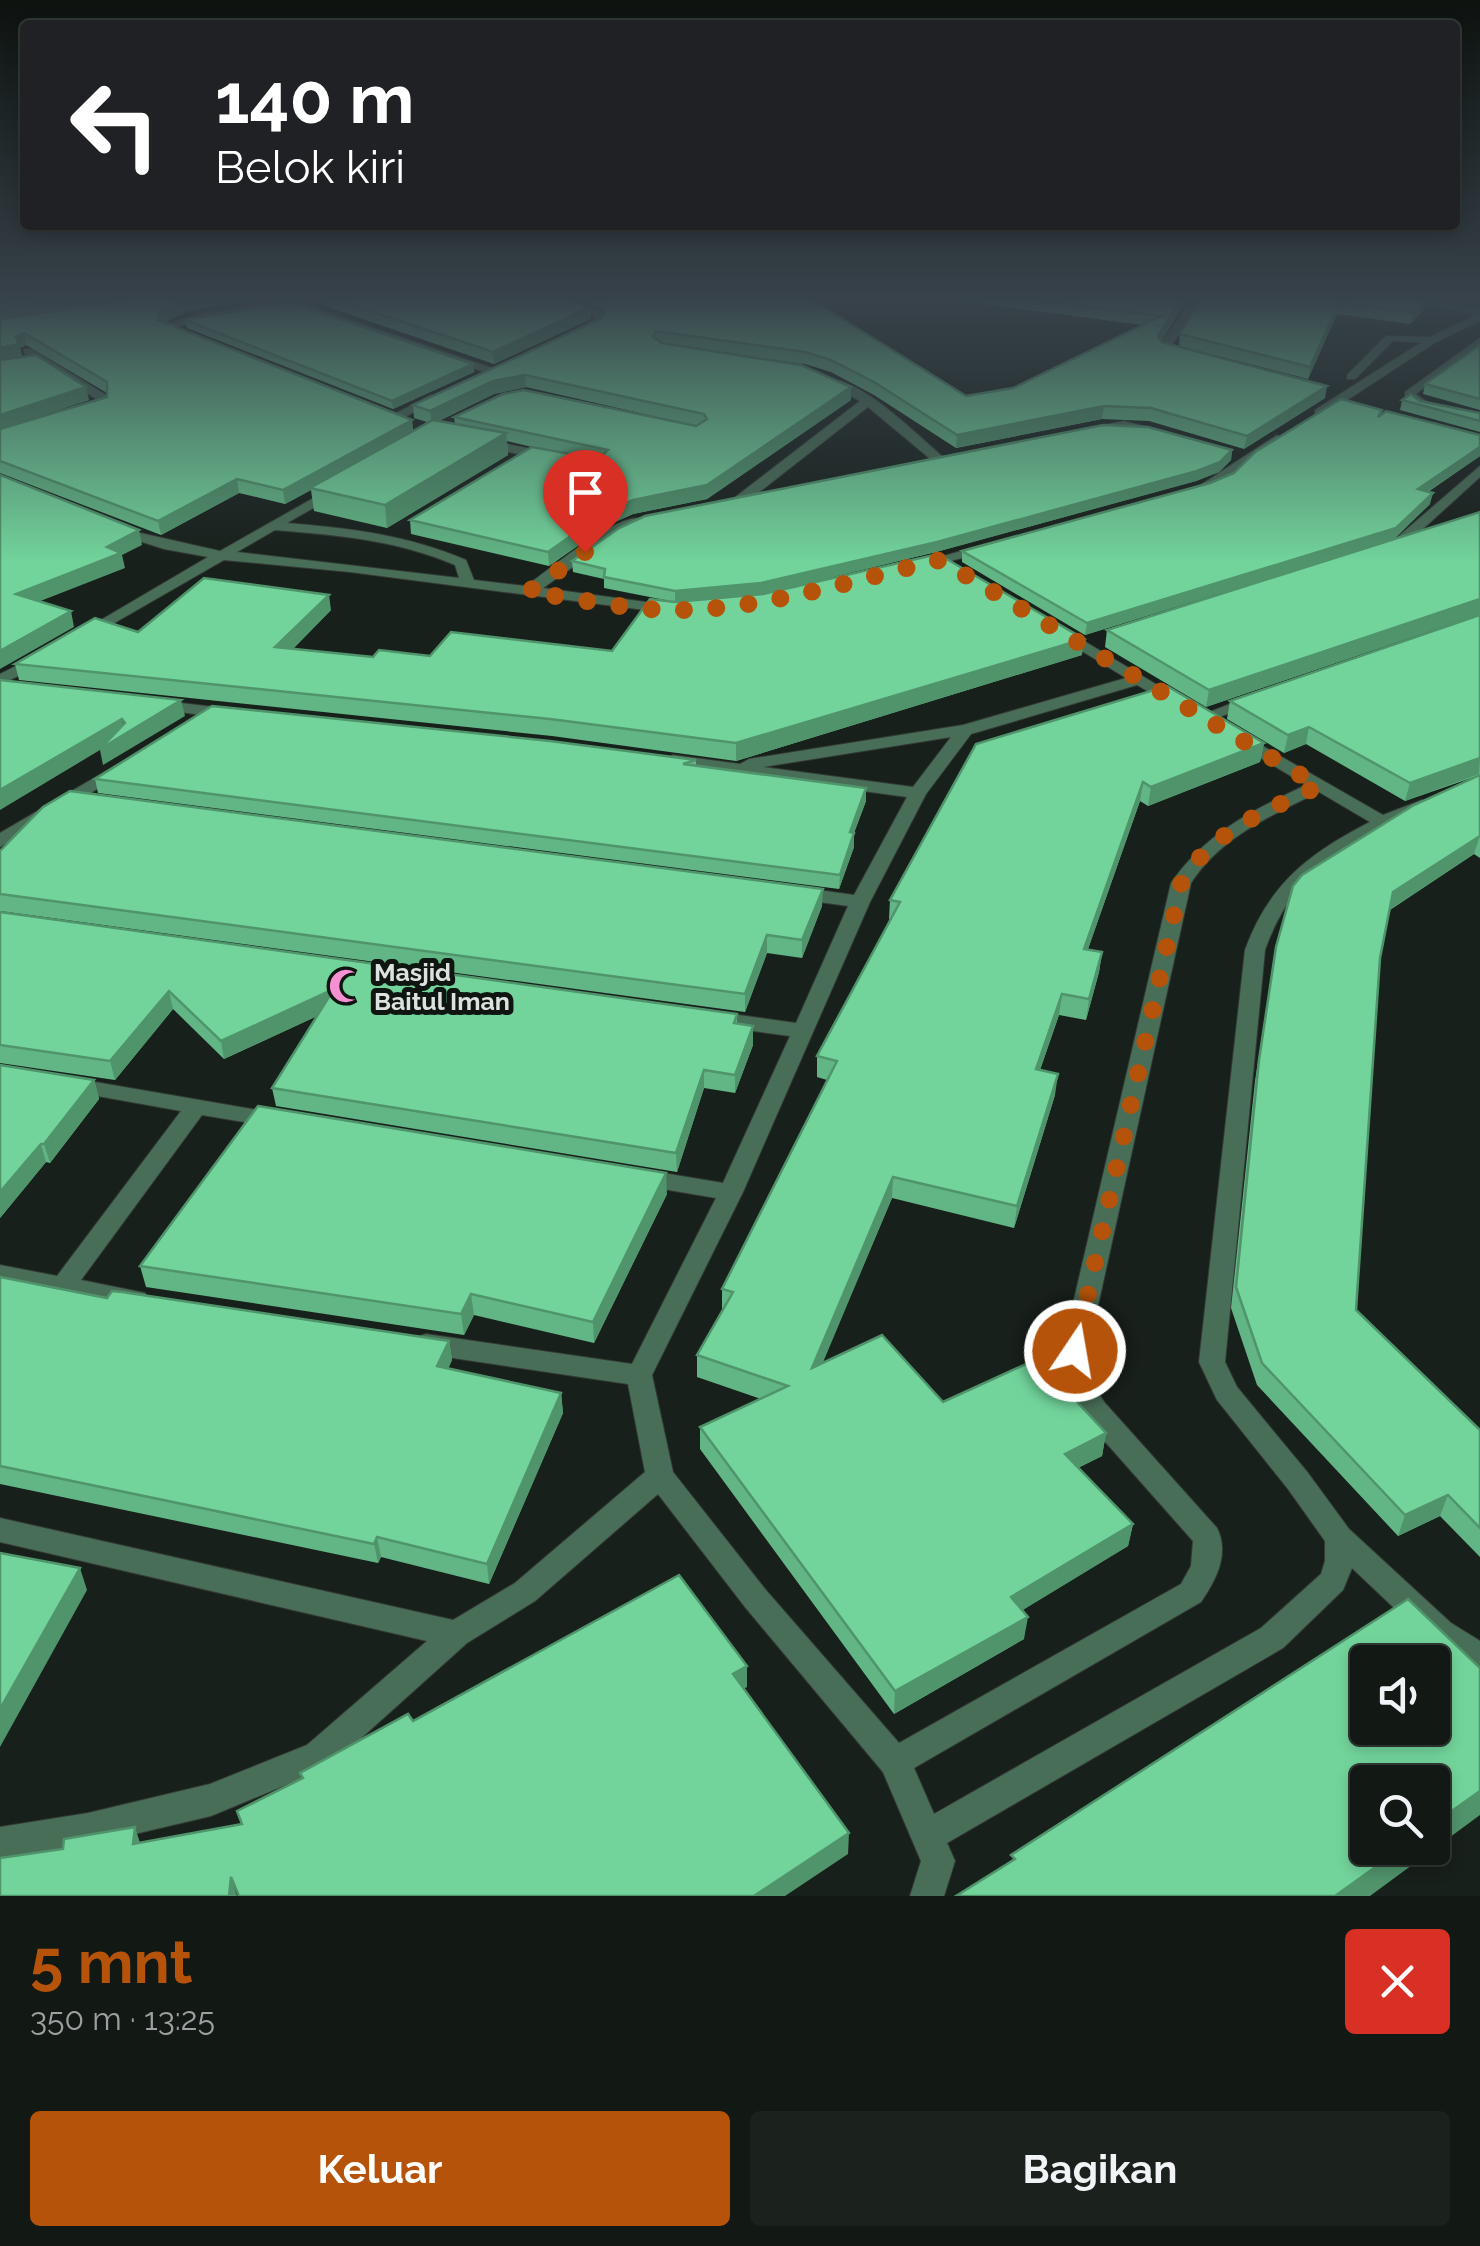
<!DOCTYPE html>
<html lang="id">
<meta charset="utf-8">
<style>
body{margin:0;font-family:Raleway,sans-serif;background:#1b211d;color:#f1f3f6;height:100vh;display:flex;flex-direction:column;font-size:38px;white-space:nowrap}
*{box-sizing:border-box;margin:0}
p{font-size:32px;color:#9ca0a0}
.icon{flex:none;width:55px;height:55px;fill:none;stroke:currentColor;stroke-width:2;stroke-linecap:round;stroke-linejoin:round}
.map{position:relative;height:1896px;overflow:hidden}
.drawer{display:flex;flex-direction:column;background:#121814;flex:1}
.drawer>*{flex:none}
.banner{position:absolute;left:20px;top:20px;width:1440px;height:210px;border-radius:10px;box-shadow:0 5px 15px #0003,0 0 0 2px #313734;background:#202124;color:#fff;overflow:hidden}
.tools{position:absolute;left:1350px;top:1645px;display:grid;gap:20px}
.tools a{display:grid;place-items:center;width:100px;height:100px;border-radius:10px;background:#121814;box-shadow:0 5px 15px #0003,0 0 0 2px #313734;font-size:50px}
.pin{position:absolute;display:grid;place-items:center;width:85px;height:85px;color:#fff;margin:-102px -42px;border-radius:50% 50% 50% 0;rotate:-45deg;box-shadow:0 0 10px #0007}
.pin .icon{rotate:45deg}
.me{position:absolute;width:110px;margin:-55px;rotate:12deg;stroke-linejoin:round;filter:drop-shadow(0 0 8px #0008)}
.turn{display:flex;align-items:center;gap:35px;height:210px;padding:0 30px;font-size:45px}
.turn .icon{width:130px;height:130px;stroke-width:2.5}
.turn b{display:block;font-size:70px;line-height:85px}
.round{display:grid;place-items:center;flex:none;width:105px;height:105px;border-radius:10px;background:#1b211d}
.summary{display:flex;align-items:center;justify-content:space-between;height:170px;padding:0 30px}
h1{font-size:60px;font-weight:700;line-height:75px;color:#b45309}
.button{display:flex;gap:20px;margin-top:auto;padding:20px 30px}
.button a{flex:1;height:115px;border-radius:10px;background:#b45309;color:#fff;font-size:40px;font-weight:700;line-height:115px;text-align:center}
.button a+a{background:#1b211d;color:#f1f3f6}
.map>svg:first-child{display:block}
.lines{fill:none;stroke-linecap:round;stroke-linejoin:round}
.lane-casing{stroke:#343b36;stroke-width:2}
.street-casing{stroke:#343b36;stroke-width:2}
.lane{fill:#496e57;fill-rule:evenodd}
.street{fill:#496e57;fill-rule:evenodd}
.wall{fill:#62b685;fill-rule:evenodd}
.shaded-wall{fill:#50946c}
.building{fill:#72d49b;stroke:#50946c;stroke-width:2.5;fill-rule:evenodd}
.route{stroke:#b45309;stroke-width:18;stroke-dasharray:0 32.4}
.labels{text-anchor:middle;dominant-baseline:central;stroke-width:10;stroke-linejoin:round;paint-order:stroke}
.poi-label{font-size:25px;font-weight:bold;fill:#dde2df;stroke:#0f1612;text-anchor:start}
</style>
<div class="map">
<svg width="1480" height="1896" viewBox="0 0 1480 1896">
<rect width="100%" height="100%" fill="#18201b"/>
<g class="lines">
<g class="lane-casing">
<path id="lane" d="M1386,336L1432,337L1437,340L1432,343L1393,341L1355,379H1347V375Z"/>
</g>
<g class="street-casing">
<g id="street">
<path d="M549,298H563L602,311L605,320L584,335H576V331L594,319L593,315Z"/>
<path d="M1192,298H1202L1172,345V348L1190,356L1192,358L1186,361L1162,352L1160,345Z"/>
<path d="M1395,298H1416L1480,309V321L1436,342L1323,416H1315V410L1428,338L1477,315Z"/>
<path d="M292,300L495,369L497,371L487,373L291,306L205,319L176,327L188,335L183,338L162,326L204,313Z"/>
<path d="M1480,338V346L1416,394L1427,402L1480,414V422L1419,408L1405,396V392Z"/>
<path d="M24,349H32L106,395L105,409L83,414V408L95,404L96,399L24,353Z"/>
<path d="M827,379C861,378 916,434 942,456V462H934L868,407L744,504H734V498L860,401L827,383Z"/>
<path d="M431,395L441,398L399,420L389,417Z"/>
<path d="M1124,421L1166,432L1160,436L1124,429L1085,434L1079,430Z"/>
<path d="M1277,435L1283,439L1281,442L1230,479L1206,490L1199,486Z"/>
<path d="M482,439L547,452L553,456L547,460L478,446L476,443Z"/>
<path d="M1480,466V477L1403,547H1393V541Z"/>
<path d="M333,487L338,488V494L287,523C349,528 408,535 466,560L474,580L526,586C552,568 611,517 640,518V524L618,535L543,588L668,605L675,609L668,613L350,572L224,560L90,637L85,639L77,634L208,557L164,549L114,533V527L220,551ZM275,530C337,535 397,540 455,565L459,578L237,552Z"/>
<path d="M986,544L993,548L991,551L922,568L915,564Z"/>
<path d="M1059,626L1184,701L1176,706L1170,704L1137,685L971,734L926,794L870,902L743,1192L652,1375L673,1472L765,1589L899,1743L1181,1584L1191,1566L1193,1541L1085,1419L1070,1392L1062,1351L1171,883C1206,833 1253,810 1306,785L1234,742L1232,738L1240,733L1383,815L1422,800L1431,805C1418,816 1398,822 1382,830C1322,861 1288,885 1265,950L1225,1362L1237,1387L1308,1473L1349,1529L1451,1623L1480,1641V1671L1429,1641L1352,1568L1343,1590L1283,1648L947,1843L955,1861L944,1896H910L921,1861L883,1772L745,1607L658,1494L535,1601L467,1643L329,1767L211,1816L88,1845L0,1859V1827L88,1813L210,1784L307,1745L427,1641L0,1542V1518L453,1620L515,1583L645,1472L628,1384L426,1354L417,1351L413,1344L417,1337L426,1334L632,1364L716,1198L639,1185L631,1183L627,1177L631,1171L639,1169L723,1183L790,1036L710,1025L699,1018L710,1011L796,1023L848,906L797,899L787,893L797,887L854,895L907,797L673,765L664,760L673,755L740,764L749,759L963,725L1126,678L1054,634V628ZM951,737L913,787L763,767ZM1319,792L1370,822C1308,854 1269,884 1245,950L1199,1362L1217,1400L1288,1489L1325,1541V1561L1321,1574L1261,1628L934,1814L914,1768L1201,1602C1216,1580 1230,1554 1217,1528L1105,1403L1096,1390L1088,1351L1191,883C1221,837 1270,816 1319,792Z"/>
<path d="M38,655L44,657V663L0,685V674Z"/>
<path d="M1250,696L1258,701L1256,704L1205,722L1197,717Z"/>
<path d="M156,700L231,709L239,714L231,719L150,708V702Z"/>
<path d="M118,764L127,769L124,773L0,847V833Z"/>
<path d="M72,1078L275,1113L283,1115L286,1120L283,1125L275,1127L202,1115L81,1280L145,1293L149,1300L145,1307L136,1309L0,1283V1265L57,1276L181,1111L64,1090L61,1085L64,1080Z"/>
</g>
</g>
<use href="#lane" class="lane"/>
<use href="#street" class="street"/>
</g>
<g class="wall">
<path d="M34,298H304L222,304L185,312L165,322L412,420L413,430L427,422L414,418L413,405L600,319L605,312L604,310L572,298H809L966,396L1013,388L1142,325L935,298H1188L1161,342L1325,398L1244,449L1149,421L1102,419L956,448L874,395L831,372L805,364L737,355L851,387V400L707,499L633,514L606,526L549,566L411,534L410,520L532,447L507,441L508,455L387,528L314,511L311,490L285,504L239,493L161,535L0,473V429L107,397V393L26,345L20,348L22,356L89,400L0,429V304ZM526,387L692,425L454,417L455,424L439,421L494,394Z"/>
<path d="M326,298H567L591,319L494,364L328,307Z"/>
<path d="M1201,298H1427L1425,308L1410,324L1337,314L1308,379L1179,346L1180,334Z"/>
<path d="M185,320L473,364L474,372L393,409L187,328Z"/>
<path d="M1480,345V410L1423,394L1425,384Z"/>
<path d="M1402,400L1420,401L1480,413V432L1400,410Z"/>
<path d="M1382,410L1381,415L1480,456L1428,492L1430,504L1394,539L1085,635L962,562V551L1210,483Z"/>
<path d="M1232,450L1231,460L1219,472L1196,481L936,552L770,592L1082,655L736,761L552,736L19,680L15,664L138,632L331,610L293,649L373,657L612,651L670,601L604,588V579L573,572L572,561Z"/>
<path d="M1480,512V614L1206,707L1105,647L1107,630Z"/>
<path d="M1480,615V858L1474,854L1390,910L1380,958L1356,1310L1480,1430V1557L1440,1516L1398,1536L1257,1385L1231,1308L1255,1081L1276,947L1480,775L1405,801L1306,744L1284,753L1227,719L1230,701Z"/>
<path d="M1264,743L1260,762L1148,806L1140,801L1088,949L1102,952L1099,972L1086,1020L1059,1015L1040,1070L1055,1095L1014,1228L892,1198L822,1363L943,1402L1106,1433L1102,1456L1078,1468L1133,1524L1128,1546L1022,1610L1024,1639L894,1714L700,1449V1427L761,1399L697,1377V1355L722,1311V1289L827,1080L817,1077V1056L891,920L889,919L890,900L976,744Z"/>
<path d="M696,760V765L866,801L854,833V847L839,889L98,793L95,779Z"/>
<path d="M0,851L822,906L802,958L767,953L745,1012L0,911Z"/>
<path d="M0,912L737,1014V1024L753,1045L735,1093L704,1088L677,1172L276,1106L272,1088L317,1016L224,1059L173,1009L115,1080L0,1063Z"/>
<path d="M0,1065L94,1080L99,1099L50,1163L46,1162L0,1218Z"/>
<path d="M667,1194L594,1343L474,1315L464,1335L146,1287L140,1266Z"/>
<path d="M0,1277L107,1298L449,1341L452,1360L448,1369L561,1393L563,1413L489,1584L381,1557L378,1563L0,1484Z"/>
</g>
<g class="shaded-wall">
<path d="M0,298H34L0,303Z"/>
<path d="M64,298H144L0,319V307Z"/>
<path d="M197,298H304L222,304L185,312L160,325L158,313L183,300Z"/>
<path d="M1182,298H1188L1157,348L1158,336Z"/>
<path d="M1427,298L1425,308L1410,324L1413,312Z"/>
<path d="M1339,303L1337,314L1308,379L1310,367Z"/>
<path d="M590,307L591,319L494,364L493,352Z"/>
<path d="M24,333L26,345L20,348L22,356L0,361V348Z"/>
<path d="M473,364L474,372L393,409L392,401Z"/>
<path d="M525,375L526,387L494,394L432,424L430,411L493,381Z"/>
<path d="M1327,386L1325,398L1244,449L1247,436Z"/>
<path d="M86,387L89,400L0,429V415Z"/>
<path d="M851,387V400L707,499L633,514L606,526L549,566L548,552L605,512Z"/>
<path d="M1104,406L1102,419L956,448L957,435Z"/>
<path d="M412,420L413,434L310,488L311,490L285,504L283,490Z"/>
<path d="M506,433L508,455L387,528L385,505Z"/>
<path d="M1480,447V456L1415,500L1418,489Z"/>
<path d="M1232,450L1231,460L1219,472L1196,481L936,552L761,594L675,602V591Z"/>
<path d="M237,479L239,493L161,535L158,521Z"/>
<path d="M1433,493L1430,504L1394,539L1085,635L1087,623Z"/>
<path d="M139,530L142,545L122,555L125,568L20,609L16,594Z"/>
<path d="M329,595L331,610L278,664L275,647Z"/>
<path d="M1480,599V614L1206,707L1209,690Z"/>
<path d="M71,611L74,627L0,669V651Z"/>
<path d="M1084,639L1082,655L736,761V743Z"/>
<path d="M181,700L185,716L103,765L100,750L0,810V790L122,719L125,734Z"/>
<path d="M1309,727L1306,744L1284,753L1288,735Z"/>
<path d="M1264,743L1260,762L1148,806L1151,787Z"/>
<path d="M1480,758L1479,774L1405,801L1410,783Z"/>
<path d="M1143,782L1140,801L1081,969L1084,949Z"/>
<path d="M866,788V801L849,846L850,832Z"/>
<path d="M854,833V847L839,889L840,875Z"/>
<path d="M1480,835L1474,854L1388,911L1393,892Z"/>
<path d="M823,889L822,906L802,958V940Z"/>
<path d="M767,935V953L745,1012V994Z"/>
<path d="M1102,952L1099,972L1086,1020L1089,999Z"/>
<path d="M334,989L337,1007L224,1059L221,1041Z"/>
<path d="M169,991L173,1009L115,1080L110,1061Z"/>
<path d="M1062,994L1059,1015L1033,1090L1036,1069Z"/>
<path d="M753,1026V1045L735,1093V1075Z"/>
<path d="M704,1070V1088L677,1172L676,1153Z"/>
<path d="M1058,1074L1055,1095L1014,1228L1017,1206Z"/>
<path d="M94,1080L99,1099L50,1163L44,1144Z"/>
<path d="M41,1144L46,1162L0,1218V1192Z"/>
<path d="M666,1173L667,1194L594,1343L593,1322Z"/>
<path d="M893,1177L892,1198L811,1391L812,1368Z"/>
<path d="M471,1294L474,1315L464,1335L461,1314Z"/>
<path d="M449,1341L452,1360L439,1386L437,1366Z"/>
<path d="M561,1393L563,1413L489,1584L487,1564Z"/>
<path d="M1106,1433L1102,1456L1061,1476L1065,1454Z"/>
<path d="M1448,1495L1440,1516L1398,1536L1405,1515Z"/>
<path d="M1133,1524L1128,1546L1008,1619L1011,1597Z"/>
<path d="M377,1537L381,1557L378,1563L374,1544Z"/>
<path d="M80,1568L87,1590L0,1747V1709Z"/>
<path d="M1028,1617L1024,1639L894,1714L895,1691Z"/>
<path d="M747,1666V1687L733,1695V1674Z"/>
<path d="M1480,1791V1815L1370,1896H1335L1402,1848H1432V1825Z"/>
<path d="M135,1827L142,1849L133,1844Z"/>
<path d="M849,1833L848,1854L785,1896H754Z"/>
<path d="M231,1877L237,1896H229Z"/>
</g>
<g class="building">
<path d="M34,298H64L0,307V304Z"/>
<path d="M140,298H197L183,300L158,313V320L412,420L283,490L237,479L158,521L0,461V429L107,397V382L24,333L16,337L19,344L0,348V319Z"/>
<path d="M332,298H567L590,307L493,352Z"/>
<path d="M603,298H809L966,396L1013,388L1161,316L1023,298H1182L1158,336L1161,342L1327,386L1247,436L1151,408L1104,406L957,435L874,382L831,360L805,352L656,331L653,337L662,343L801,365L851,387L707,485L633,500L605,512L548,552L410,520L532,447L598,459L608,450L454,417L503,394L524,390L696,426L707,419L704,414L525,375L493,381L430,411L413,405L600,319L608,307Z"/>
<path d="M1201,298H1426L1413,312L1339,303L1310,367L1180,334Z"/>
<path d="M290,302L473,364L392,401L185,320Z"/>
<path d="M1480,345V399L1425,384Z"/>
<path d="M36,355L86,387L0,415V360Z"/>
<path d="M1411,394L1420,401L1480,413V421L1402,400Z"/>
<path d="M1341,399L1382,410L1378,417L1386,411L1480,435V447L1418,489L1433,493L1396,528L1087,623L962,551L1210,483L1234,473L1255,452Z"/>
<path d="M433,420L506,433L385,505L310,488Z"/>
<path d="M1103,425L1148,427L1232,450L1220,462L1197,471L937,542L761,583L675,591L604,577L605,569L572,561L619,528L645,516Z"/>
<path d="M0,475L139,530L107,547L121,553L16,594L71,611L0,651Z"/>
<path d="M1480,512V599L1209,690L1107,630Z"/>
<path d="M938,554L1084,639L736,743L550,719L15,664L95,618L138,632L204,578L329,595L275,647L373,657L379,650L430,656L451,632L612,651L650,599L675,602L763,594Z"/>
<path d="M1480,615V758L1410,783L1309,727L1288,735L1230,701Z"/>
<path d="M0,680L181,700L100,749L125,723L122,719L0,790Z"/>
<path d="M1167,686L1264,743L1151,787L1143,782L1084,949L1102,952L1089,999L1062,994L1036,1069L1058,1074L1017,1206L893,1177L812,1368L882,1335L943,1402L1037,1359L1106,1433L1065,1454L1133,1524L1011,1597L1028,1617L895,1691L700,1427L788,1386L697,1355L733,1292L722,1289L837,1061L817,1056L900,902L890,900L976,744Z"/>
<path d="M212,706L550,741L696,760L683,764L866,788L850,832L854,833L840,875L95,779Z"/>
<path d="M1480,775V836L1393,892L1380,958L1356,1310L1480,1430V1528L1448,1495L1405,1515L1262,1363L1236,1287L1259,1060L1276,947L1293,886L1302,875L1414,805Z"/>
<path d="M70,791L823,889L802,940L767,935L745,994L0,894V851L43,807Z"/>
<path d="M0,912L737,1014L734,1023L753,1026L735,1075L704,1070L676,1153L272,1088L334,989L221,1041L169,991L110,1061L0,1045Z"/>
<path d="M0,1065L94,1080L44,1144H41L0,1192Z"/>
<path d="M258,1106L666,1173L593,1322L471,1294L461,1314L140,1266Z"/>
<path d="M0,1277L107,1298L112,1291L122,1292L449,1341L437,1366L561,1393L487,1564L377,1537L374,1544L0,1466Z"/>
<path d="M0,1553L80,1568L0,1709Z"/>
<path d="M679,1575L747,1666L733,1674L849,1833L754,1896H239L231,1877L229,1896H0V1858L63,1849L64,1839L135,1827L133,1844L242,1824L237,1811L303,1778L300,1773L408,1714L413,1721Z"/>
<path d="M1408,1599L1480,1668V1791L1432,1825V1782H1368V1848H1402L1335,1896H956L1015,1859L1011,1855ZM1368,1662H1432V1728H1368Z"/>
</g>
<linearGradient id="sky" x2="0" y2="1"><stop stop-color="#0d120f"/><stop offset="0.53" stop-color="#37424a"/><stop offset="1" stop-color="#37424a" stop-opacity="0"/></linearGradient>
<rect width="1480" height="563" fill="url(#sky)"/>
<g class="lines">
<path class="route" d="M585,552L528,592C576,598 626,610 674,610C764,610 853,580 940,560L1319,786C1267,811 1210,831 1181,884L1075,1351"/>
</g>
<defs>
<g id="mosque-bare" transform="scale(2.7)"><path d="M3.5-4.9A6 6 0 1 0 3.5 4.9A5 5 0 1 1 3.5-4.9Z" fill="#f591d2" stroke="#0f1612" stroke-width="2.5" paint-order="stroke"/></g>
</defs>
<g fill-rule="evenodd">
<use href="#mosque-bare" x="346" y="986"/>
</g>
<g class="labels">
<g class="poi-label">
<text x="374" y="972">Masjid<tspan x="374" dy="29">Baitul Iman</tspan></text>
</g>
</g>
</svg>
<div class="tools">
<a><svg class="icon" aria-label="sound" viewBox="0 0 24 24"><path d="M4 9h4l5-4v14l-5-4H4zM17 9q2 3 0 6"/></svg></a>
<a><svg class="icon" aria-label="search" viewBox="0 0 24 24"><circle cx="10" cy="10" r="6"/><path d="M15 15l6 6"/></svg></a>
</div>
<div class="pin" style="left:585px;top:552px;background:#d93025"><svg class="icon" aria-label="arrive" viewBox="0 0 24 24"><path d="M6 21V4h12l-3 4 3 4H6"/></svg></div>
<svg class="me" style="left:1075px;top:1351px" viewBox="-20 -20 40 40"><circle r="17" fill="#b45309" stroke="#fff" stroke-width="3"/><path d="M0-11L8 9 0 5-8 9z" fill="#fff"/></svg>
<div class="banner">
<div class="turn"><svg class="icon" aria-label="left" viewBox="0 0 24 24"><path d="M17 20v-9H6M10 6l-5 5 5 5"/></svg><div><b>140 m</b>Belok kiri</div></div>
</div>
</div>
<section class="drawer">
<div class="summary"><div><h1>5 mnt</h1><p>350 m · 13:25</p></div><a class="round" style="background:#d93025;color:#fff"><svg class="icon" aria-label="close" viewBox="0 0 24 24"><path d="M6 6l12 12M18 6L6 18"/></svg></a></div>
<div class="button"><a>Keluar</a><a>Bagikan</a></div>
</section>
